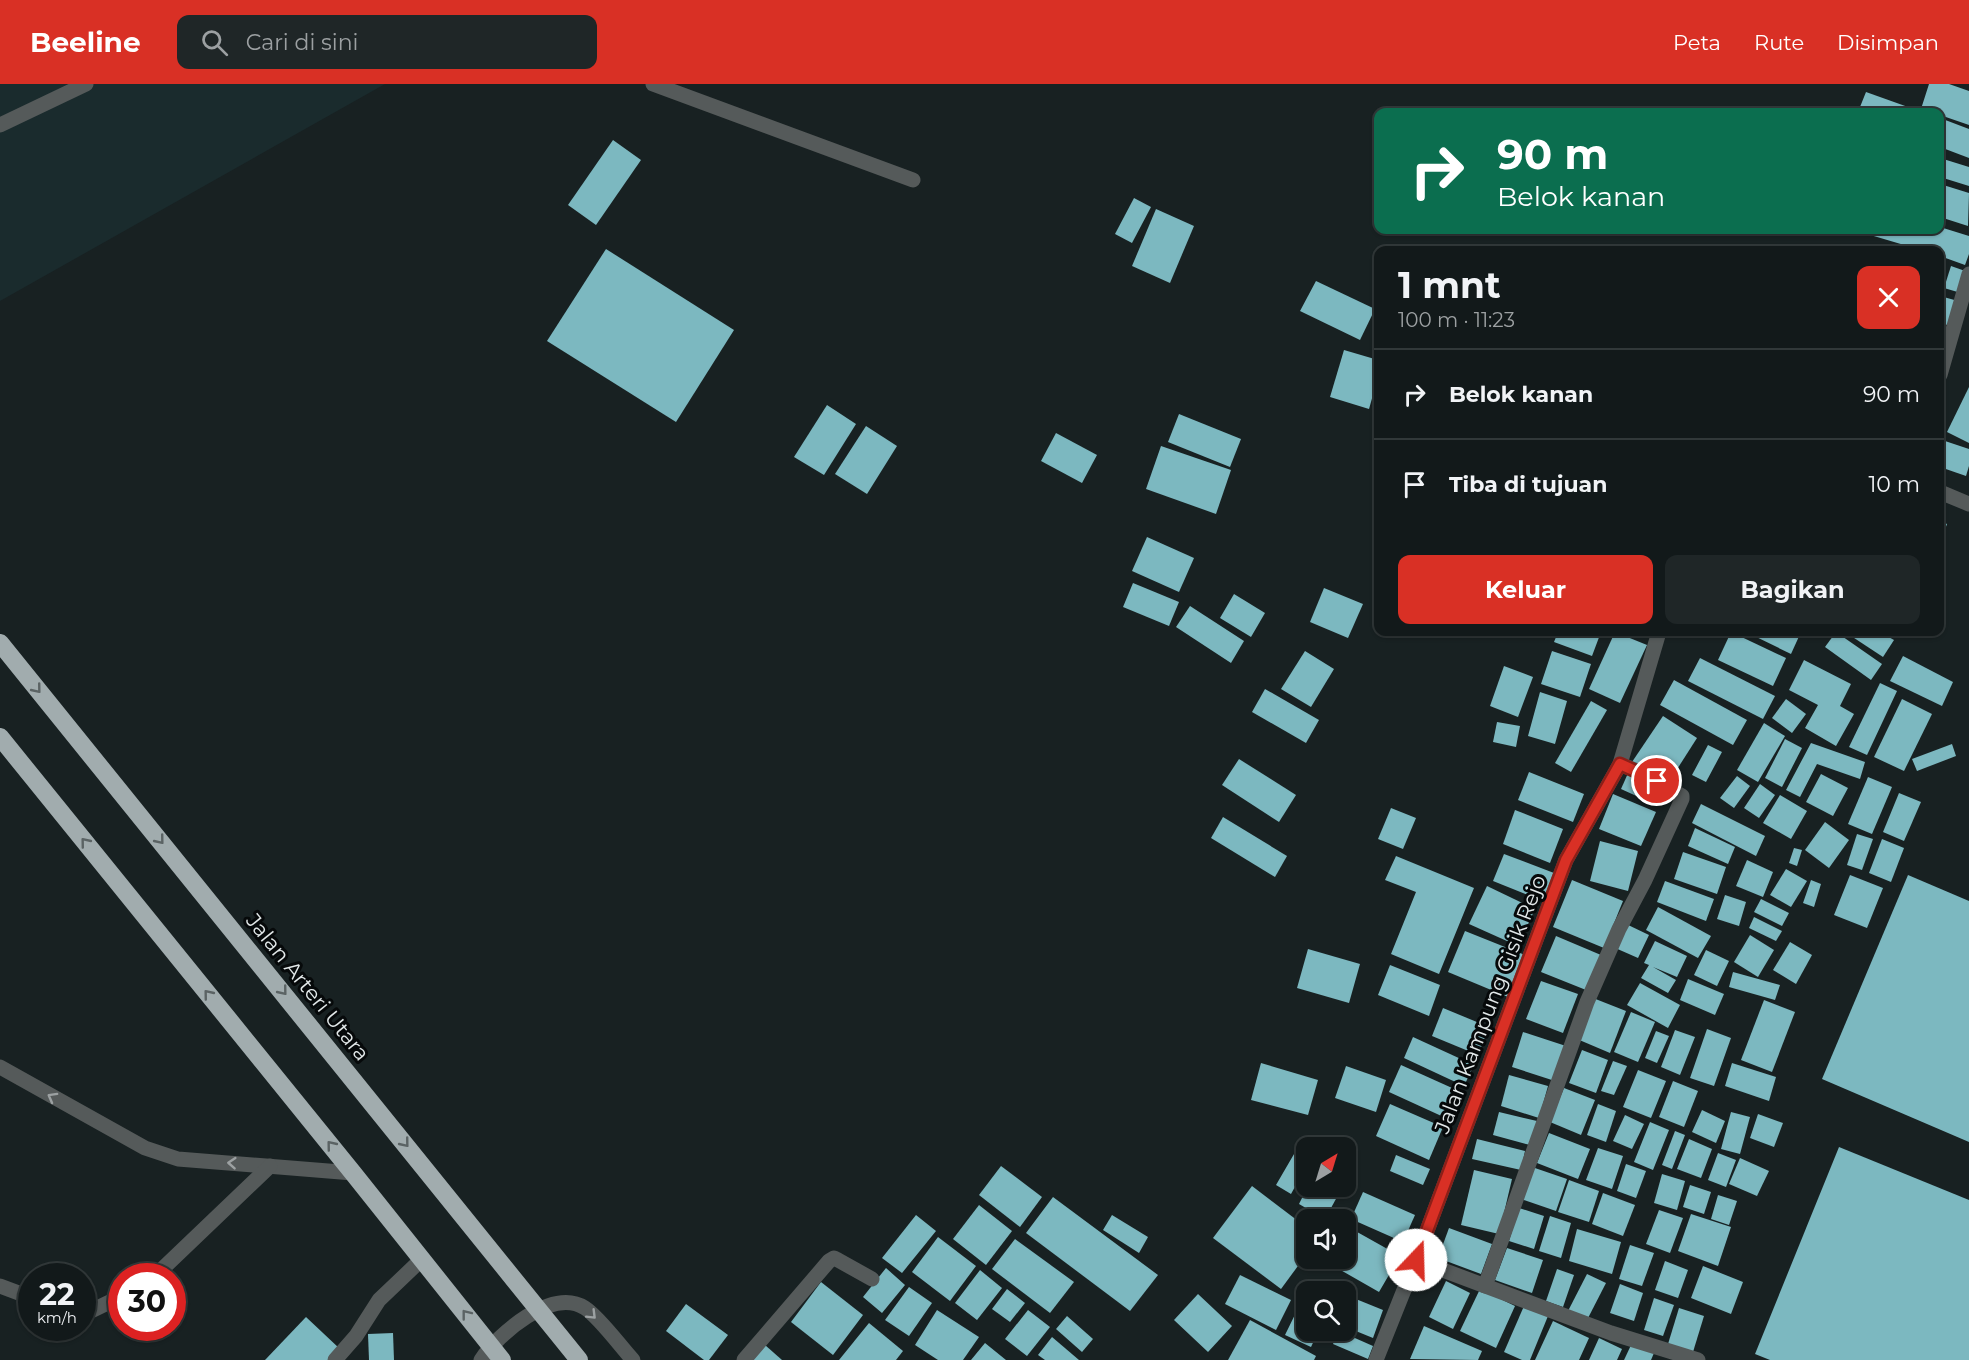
<!DOCTYPE html>
<html lang="id">
<meta charset="utf-8">
<style>
body{margin:0;font-family:Montserrat,sans-serif;background:#1f2627;color:#f1f3f6;height:100vh;display:flex;flex-direction:column;font-size:22px;white-space:nowrap}
*{box-sizing:border-box;margin:0}
p{font-size:20px;color:#9ca0a2}
.icon{flex:none;width:33px;height:33px;fill:none;stroke:currentColor;stroke-width:2;stroke-linecap:round;stroke-linejoin:round}
.map{position:relative;flex:1;overflow:hidden}
.sheet{position:absolute;left:1374px;top:162px;width:570px;height:390px;display:flex;flex-direction:column;background:#12191a;border-radius:12px;box-shadow:0 2px 4px #0004,0 0 0 2px #313839}
.sheet>*{flex:none}
.hud{position:absolute;left:1374px;top:24px;width:570px;height:126px;border-radius:12px;box-shadow:0 2px 4px #0004,0 0 0 2px #313839;background:#0b6e4f;color:#fff;overflow:hidden}
.needle{width:39px;rotate:38deg}
.tools{position:absolute;left:1296px;top:1053px;display:grid;gap:12px}
.tools a{display:grid;place-items:center;width:60px;height:60px;border-radius:12px;background:#12191a;box-shadow:0 2px 4px #0004,0 0 0 2px #313839;font-size:30px}
.speed{position:absolute;left:18px;top:1179px;display:flex;gap:12px;font-size:30px;font-weight:700;text-align:center}
.speed>*{display:grid;place-content:center;width:78px;height:78px;border-radius:50%;background:#12191a;box-shadow:0 2px 4px #0004,0 0 0 2px #313839;line-height:1}
.speed small{font-size:15px;font-weight:400}
.speed .limit{border:9px solid #d22;background:#fff;color:#111}
.pin{position:absolute;display:grid;place-items:center;width:51px;height:51px;color:#fff;margin:-26px;border:3px solid #fff;border-radius:50%;box-shadow:0 2px 6px #0007}
.me{position:absolute;width:66px;margin:-33px;rotate:21deg;stroke-linejoin:round;filter:drop-shadow(0 0 4px #0008)}
.turn{display:flex;align-items:center;gap:21px;height:126px;padding:0 24px;font-size:27px}
.turn .icon{width:78px;height:78px;stroke-width:2.5}
.turn b{display:block;font-size:42px;line-height:51px}
.round{display:grid;place-items:center;flex:none;width:63px;height:63px;border-radius:12px;background:#1f2627}
.summary{display:flex;align-items:center;justify-content:space-between;height:102px;padding:0 24px}
h1{font-size:36px;font-weight:700;line-height:45px}
.button{display:flex;gap:12px;margin-top:auto;padding:12px 24px}
.button a{flex:1;height:69px;border-radius:12px;background:#d93025;color:#fff;font-size:24px;font-weight:700;line-height:69px;text-align:center}
.button a+a{background:#1f2627;color:#f1f3f6}
ul{padding:0;list-style:none}
li{display:flex;align-items:center;gap:18px;height:90px;padding:0 24px;border-top:2px solid #313839}
li div{flex:1}
li b{display:block;font-size:22px}
li em{font-style:normal}
header{display:flex;align-items:center;gap:36px;box-sizing:border-box;height:84px;padding:0 30px;background:#d93025;color:#fff}
header strong{font-size:28px}
nav{display:flex;gap:33px;margin-inline-start:auto;font-size:21px}
.search{width:420px;height:54px;background:#1f2627;display:flex;align-items:center;gap:15px;box-sizing:border-box;padding:0 21px;border-radius:12px;color:#9ca0a2;font-size:22px}
.map>svg:first-child{display:block}
.built{fill:#1a2b2d}
.building{fill:#7cb8c0}
.lines{fill:none;stroke-linecap:round;stroke-linejoin:round}
.minor{stroke:#555a5a;stroke-width:15}
.highway{stroke:#a1acae;stroke-width:18}
.oneway{stroke:#5b6364}
.oneway2{stroke:#9ca1a2}
.route-casing{stroke:#8d1f18;stroke-width:15}
.route{stroke:#d93025;stroke-width:10}
.labels{text-anchor:middle;dominant-baseline:central;stroke-width:6;stroke-linejoin:round;paint-order:stroke}
.street-label{font-size:21px;fill:#e2e8e9;stroke:#06090a}
</style>
<header>
<strong>Beeline</strong>
<div class="search"><svg class="icon" aria-label="search" viewBox="0 0 24 24"><circle cx="10" cy="10" r="6"/><path d="M15 15l6 6"/></svg>Cari di sini</div>
<nav><a>Peta</a><a>Rute</a><a>Disimpan</a></nav>
</header>
<div class="map">
<svg width="1969" height="1276" viewBox="0 0 1969 1276">
<rect width="100%" height="100%" fill="#182122"/>
<path class="built" d="M0,0H385L0,217Z"/>
<g class="building">
<path d="M1929,0H1949L1969,7V41L1940,31V28H1932L1921,25Z"/>
<path d="M1866,8L1922,28H1858Z"/>
<path d="M1940,34L1969,45V74L1940,63Z"/>
<path d="M613,56L641,76L596,141L568,121Z"/>
<path d="M1940,74L1969,83V102L1940,93Z"/>
<path d="M1940,100L1969,109L1968,142L1940,133Z"/>
<path d="M1134,114L1151,123L1132,159L1115,150Z"/>
<path d="M1156,125L1194,142L1170,199L1132,182Z"/>
<path d="M1940,143L1969,152V170L1965,181L1940,172V166H1921L1867,150L1868,146H1940Z"/>
<path d="M1860,160L1883,166H1859Z"/>
<path d="M606,165L734,246L676,338L547,257Z"/>
<path d="M1940,179L1946,180L1940,203Z"/>
<path d="M1951,182L1968,188L1961,209L1944,204Z"/>
<path d="M1316,197L1375,225L1360,256L1300,227Z"/>
<path d="M1940,212L1958,217L1951,242L1940,239Z"/>
<path d="M1344,266L1378,276V293L1369,325L1330,313Z"/>
<path d="M1969,303V359L1947,348Z"/>
<path d="M827,321L856,340L824,391L794,373Z"/>
<path d="M1179,330L1241,355L1230,383L1168,358Z"/>
<path d="M866,342L897,362L867,410L835,390Z"/>
<path d="M1056,349L1097,371L1082,399L1041,377Z"/>
<path d="M1942,356L1969,365V382L1966,392L1940,383V365Z"/>
<path d="M1161,362L1231,386L1216,430L1146,405Z"/>
<path d="M1940,437L1947,440L1940,458Z"/>
<path d="M1147,453L1194,474L1179,508L1132,487Z"/>
<path d="M1133,499L1179,518L1169,542L1123,523Z"/>
<path d="M1324,504L1363,520L1348,554L1310,538Z"/>
<path d="M1234,510L1265,529L1251,553L1220,534Z"/>
<path d="M1190,522L1244,557L1231,579L1176,543Z"/>
<path d="M1558,548H1601L1592,572L1554,558Z"/>
<path d="M1615,548L1647,561L1620,619L1589,605Z"/>
<path d="M1731,548L1786,574L1773,602L1718,576Z"/>
<path d="M1746,548H1801L1791,570Z"/>
<path d="M1836,548L1882,580L1871,596L1825,563Z"/>
<path d="M1845,548H1880L1894,556L1883,573Z"/>
<path d="M1305,567L1334,585L1311,623L1281,605Z"/>
<path d="M1552,567L1591,580L1580,613L1541,600Z"/>
<path d="M1903,572L1953,598L1942,622L1890,597Z"/>
<path d="M1700,574L1775,612L1763,635L1688,597Z"/>
<path d="M1804,576L1851,600L1840,622L1854,630L1836,662L1805,644L1818,621L1789,606Z"/>
<path d="M1504,582L1533,593L1518,633L1490,622Z"/>
<path d="M1674,596L1747,636L1733,661L1660,621Z"/>
<path d="M1880,599L1897,607L1867,671L1849,663Z"/>
<path d="M1265,605L1319,636L1306,659L1252,628Z"/>
<path d="M1540,608L1567,617L1555,660L1528,652Z"/>
<path d="M1786,615L1806,630L1792,649L1772,634Z"/>
<path d="M1902,615L1932,630L1904,687L1874,673Z"/>
<path d="M1591,617L1607,626L1571,688L1555,679Z"/>
<path d="M1663,632L1697,654L1667,701L1632,678Z"/>
<path d="M1497,638L1520,642L1516,663L1493,658Z"/>
<path d="M1764,639L1785,652L1758,698L1737,686Z"/>
<path d="M1785,655L1802,664L1782,703L1765,694Z"/>
<path d="M1811,659L1865,678L1860,695L1817,680L1800,713L1786,706Z"/>
<path d="M1952,660L1956,672L1917,687L1912,675Z"/>
<path d="M1708,661L1722,668L1706,698L1692,691Z"/>
<path d="M1239,675L1296,711L1279,738L1222,701Z"/>
<path d="M1629,687L1663,703L1654,720L1621,705Z"/>
<path d="M1529,688L1584,710L1573,738L1518,716Z"/>
<path d="M1821,690L1848,704L1833,732L1806,718Z"/>
<path d="M1737,692L1750,702L1734,724L1720,714Z"/>
<path d="M1868,693L1892,703L1872,750L1848,740Z"/>
<path d="M1760,700L1775,711L1759,734L1744,724Z"/>
<path d="M1899,709L1921,718L1904,757L1883,748Z"/>
<path d="M1613,710L1656,728L1641,762L1599,745Z"/>
<path d="M1780,711L1807,727L1791,755L1763,739Z"/>
<path d="M1701,720L1765,752L1756,772L1692,739Z"/>
<path d="M1391,724L1416,734L1403,765L1378,755Z"/>
<path d="M1515,726L1563,745L1550,779L1503,760Z"/>
<path d="M1223,733L1287,772L1275,793L1211,754Z"/>
<path d="M1825,738L1849,756L1829,784L1805,766Z"/>
<path d="M1695,744L1735,763L1728,780L1688,762Z"/>
<path d="M1857,750L1873,755L1862,786L1847,781Z"/>
<path d="M1882,755L1904,764L1891,798L1869,789Z"/>
<path d="M1600,757L1638,767L1628,807L1590,797Z"/>
<path d="M1794,764L1802,766L1797,782L1789,779Z"/>
<path d="M1683,768L1726,783L1717,810L1674,795Z"/>
<path d="M1504,770L1554,789L1543,817L1493,797Z"/>
<path d="M1396,772L1474,804L1439,890L1391,870L1416,808L1385,796Z"/>
<path d="M1747,776L1773,788L1763,813L1736,802Z"/>
<path d="M1786,785L1807,797L1791,823L1770,811Z"/>
<path d="M1850,791L1883,804L1867,844L1834,831Z"/>
<path d="M1908,791L1969,817V1058L1822,995Z"/>
<path d="M1572,796L1623,817L1604,864L1553,843Z"/>
<path d="M1811,796L1821,800L1814,823L1803,819Z"/>
<path d="M1665,797L1714,815L1706,837L1657,818Z"/>
<path d="M1487,802L1535,825L1518,862L1469,840Z"/>
<path d="M1725,811L1746,818L1739,842L1717,835Z"/>
<path d="M1761,815L1789,829L1782,842L1754,828Z"/>
<path d="M1658,823L1711,852L1698,874L1646,846Z"/>
<path d="M1754,833L1782,847L1776,857L1749,844Z"/>
<path d="M1624,839L1649,851L1638,874L1613,863Z"/>
<path d="M1465,847L1525,871L1508,913L1448,888Z"/>
<path d="M1750,851L1774,866L1758,893L1734,878Z"/>
<path d="M1556,852L1601,871L1586,906L1541,888Z"/>
<path d="M1655,857L1687,872L1677,893L1653,883L1676,896L1668,909L1641,894L1649,881L1644,879Z"/>
<path d="M1790,858L1812,871L1796,900L1773,886Z"/>
<path d="M1308,865L1360,880L1349,919L1297,904Z"/>
<path d="M1706,866L1729,877L1717,902L1694,891Z"/>
<path d="M1390,881L1440,901L1429,932L1378,911Z"/>
<path d="M1733,888L1780,901L1775,916L1729,903Z"/>
<path d="M1688,895L1724,910L1715,931L1680,916Z"/>
<path d="M1541,897L1578,910L1563,949L1526,935Z"/>
<path d="M1640,899L1680,921L1668,944L1627,921Z"/>
<path d="M1593,914L1626,927L1610,969L1577,955Z"/>
<path d="M1764,916L1795,928L1772,988L1741,976Z"/>
<path d="M1443,924L1489,943L1478,971L1432,952Z"/>
<path d="M1631,928L1655,938L1638,978L1614,968Z"/>
<path d="M1707,945L1731,954L1714,1002L1690,994Z"/>
<path d="M1675,946L1695,953L1680,991L1661,983Z"/>
<path d="M1656,947L1669,952L1657,979L1645,974Z"/>
<path d="M1523,948L1569,963L1558,998L1512,983Z"/>
<path d="M1413,953L1474,981L1464,1002L1404,974Z"/>
<path d="M1582,966L1608,976L1596,1009L1569,999Z"/>
<path d="M1613,977L1627,982L1614,1011L1601,1007Z"/>
<path d="M1261,979L1318,996L1308,1031L1251,1016Z"/>
<path d="M1732,979L1776,993L1769,1017L1725,1002Z"/>
<path d="M1401,981L1461,1008L1448,1035L1389,1008Z"/>
<path d="M1346,982L1386,996L1376,1028L1335,1014Z"/>
<path d="M1638,986L1666,997L1651,1034L1623,1023Z"/>
<path d="M1509,991L1548,1002L1539,1034L1501,1022Z"/>
<path d="M1673,997L1698,1007L1684,1043L1659,1033Z"/>
<path d="M1564,1004L1595,1016L1581,1051L1550,1038Z"/>
<path d="M1390,1020L1443,1043L1429,1076L1376,1052Z"/>
<path d="M1598,1020L1616,1027L1606,1058L1587,1051Z"/>
<path d="M1702,1026L1725,1037L1716,1059L1692,1048Z"/>
<path d="M1499,1028L1537,1037L1530,1061L1493,1051Z"/>
<path d="M1731,1028L1750,1033L1740,1070L1721,1065Z"/>
<path d="M1758,1030L1783,1039L1774,1063L1750,1054Z"/>
<path d="M1625,1031L1644,1040L1632,1065L1613,1057Z"/>
<path d="M1650,1038L1669,1046L1653,1086L1634,1078Z"/>
<path d="M1675,1047L1685,1051L1672,1085L1662,1081Z"/>
<path d="M1549,1049L1590,1065L1578,1095L1537,1079Z"/>
<path d="M1477,1055L1525,1067L1521,1086L1472,1075Z"/>
<path d="M1689,1055L1712,1065L1701,1094L1677,1085Z"/>
<path d="M1301,1058L1311,1064H1306V1083L1291,1110L1276,1101Z"/>
<path d="M1839,1063L1969,1116V1276H1770L1755,1270Z"/>
<path d="M1598,1064L1623,1072L1612,1105L1586,1096Z"/>
<path d="M1718,1069L1736,1076L1726,1103L1708,1096Z"/>
<path d="M1396,1071L1430,1085L1423,1101L1390,1087Z"/>
<path d="M1740,1074L1769,1087L1757,1112L1729,1100Z"/>
<path d="M1346,1078L1354,1083L1346,1099Z"/>
<path d="M1626,1080L1646,1087L1636,1114L1617,1107Z"/>
<path d="M1001,1082L1042,1113L1020,1143L979,1111Z"/>
<path d="M1532,1083L1567,1095L1556,1127L1521,1115Z"/>
<path d="M1474,1086L1512,1095L1499,1150L1461,1141Z"/>
<path d="M1662,1090L1685,1097L1677,1126L1654,1119Z"/>
<path d="M1569,1096L1599,1107L1589,1138L1558,1128Z"/>
<path d="M1690,1101L1711,1108L1704,1130L1683,1123Z"/>
<path d="M1252,1102L1306,1143V1171L1281,1205L1213,1154Z"/>
<path d="M1308,1102H1343L1325,1135L1299,1120Z"/>
<path d="M1363,1108L1415,1131L1403,1158L1351,1135Z"/>
<path d="M1603,1109L1635,1121L1623,1152L1592,1140Z"/>
<path d="M1718,1111L1737,1117L1729,1141L1711,1135Z"/>
<path d="M1053,1113L1158,1191L1130,1227L1026,1149Z"/>
<path d="M979,1121L1012,1147L986,1181L953,1155Z"/>
<path d="M1519,1124L1544,1132L1534,1165L1509,1157Z"/>
<path d="M1659,1126L1683,1134L1670,1169L1646,1160Z"/>
<path d="M1691,1130L1731,1143L1718,1182L1678,1167Z"/>
<path d="M916,1131L936,1147L902,1189L882,1174Z"/>
<path d="M1112,1131L1148,1153L1139,1169L1103,1146Z"/>
<path d="M1550,1132L1571,1139L1561,1174L1539,1167Z"/>
<path d="M1350,1144L1400,1172L1379,1208L1330,1180L1333,1174H1346V1152Z"/>
<path d="M1449,1144L1492,1160L1481,1190L1438,1174Z"/>
<path d="M1577,1145L1621,1158L1612,1190L1569,1177Z"/>
<path d="M938,1153L976,1182L950,1217L912,1188Z"/>
<path d="M1015,1155L1074,1198L1050,1229L992,1185Z"/>
<path d="M1630,1161L1654,1169L1642,1202L1619,1195Z"/>
<path d="M1507,1164L1543,1176L1532,1209L1495,1196Z"/>
<path d="M1665,1177L1688,1186L1678,1214L1655,1206Z"/>
<path d="M1703,1182L1743,1198L1731,1230L1691,1214Z"/>
<path d="M886,1184L905,1201L882,1229L863,1213Z"/>
<path d="M1557,1185L1574,1191L1563,1223L1546,1217Z"/>
<path d="M980,1186L1002,1204L977,1236L955,1219Z"/>
<path d="M1587,1190L1606,1199L1587,1236L1568,1227Z"/>
<path d="M1240,1191L1291,1216L1276,1246L1225,1220Z"/>
<path d="M1446,1197L1470,1209L1453,1245L1429,1233Z"/>
<path d="M821,1198L863,1231L833,1271L791,1238Z"/>
<path d="M1620,1200L1643,1209L1634,1237L1610,1229Z"/>
<path d="M909,1203L932,1219L909,1252L885,1236Z"/>
<path d="M1007,1205L1025,1219L1010,1238L992,1225Z"/>
<path d="M1480,1205L1515,1222L1496,1264L1460,1247Z"/>
<path d="M1306,1208V1246H1319L1311,1263L1285,1251Z"/>
<path d="M1198,1210L1232,1242L1208,1268L1174,1236Z"/>
<path d="M1346,1211L1383,1226L1373,1254L1346,1243Z"/>
<path d="M1654,1214L1674,1221L1663,1252L1644,1246Z"/>
<path d="M686,1220L728,1251L709,1276H704L666,1247Z"/>
<path d="M1524,1222L1548,1232L1530,1276H1522L1504,1268Z"/>
<path d="M1679,1224L1704,1232L1693,1268L1668,1260Z"/>
<path d="M937,1226L979,1253L963,1276H938L915,1261Z"/>
<path d="M1028,1226L1050,1243L1027,1272L1005,1255Z"/>
<path d="M1067,1232L1093,1255L1082,1268L1056,1245Z"/>
<path d="M306,1233L340,1265L329,1276H265Z"/>
<path d="M1250,1236L1316,1272L1314,1276H1228Z"/>
<path d="M1553,1237L1589,1254L1579,1276H1535Z"/>
<path d="M869,1239L903,1267L896,1276H839Z"/>
<path d="M1424,1242L1482,1267L1478,1276L1410,1275Z"/>
<path d="M1339,1247L1373,1262L1368,1275L1333,1260Z"/>
<path d="M393,1249L394,1276H369L368,1250Z"/>
<path d="M1052,1253L1079,1276H1045L1038,1271Z"/>
<path d="M1599,1254L1622,1265L1617,1276H1589Z"/>
<path d="M985,1259L1006,1276H971Z"/>
<path d="M1632,1259L1654,1269L1651,1276H1624Z"/>
<path d="M765,1261L782,1276H753Z"/>
</g>
<g class="lines">
<g class="minor">
<path d="M653,0L913,96"/>
<path d="M0,41L86,0"/>
<path d="M1940,291L1969,190"/>
<path d="M1940,408L1969,420"/>
<path d="M0,983L145,1064L178,1075L353,1089"/>
<path d="M1416,1176L1611,1249L1698,1276"/>
<path d="M155,1192L270,1082"/>
<path d="M0,1202L32,1214"/>
<path d="M1485,1202L1587,918L1619,845L1645,796L1682,715V712L1644,690L1620,680"/>
<path d="M82,1226L91,1227L122,1212"/>
<path d="M335,1276L356,1252L379,1216L422,1175"/>
<path d="M481,1276C498,1250 552,1203 585,1224C600,1234 620,1262 633,1276"/>
<path d="M744,1276L829,1177L834,1174L838,1176L872,1195"/>
<path d="M1376,1276L1416,1176L1566,776L1620,680L1659,548"/>
</g>
<g class="highway">
<path d="M0,559L579,1276"/>
<path d="M0,653L353,1089L502,1276"/>
</g>
</g>
<defs><path id="oneway-chevron" d="M-2-3.5L2.5 0L-2 3.5" fill="none" stroke-width="1.6" stroke-linecap="round" stroke-linejoin="round" transform="scale(1.5)"/></defs>
<g class="oneway">
<use href="#oneway-chevron" transform="translate(37 605) rotate(51)"/>
<use href="#oneway-chevron" transform="translate(160 756) rotate(51)"/>
<use href="#oneway-chevron" transform="translate(85 758) rotate(-129)"/>
<use href="#oneway-chevron" transform="translate(283 907) rotate(51)"/>
<use href="#oneway-chevron" transform="translate(208 910) rotate(-129)"/>
<use href="#oneway-chevron" transform="translate(405 1059) rotate(51)"/>
<use href="#oneway-chevron" transform="translate(331 1061) rotate(-129)"/>
<use href="#oneway-chevron" transform="translate(466 1230) rotate(-128)"/>
</g>
<g class="oneway2">
<use href="#oneway-chevron" transform="translate(52 1013) rotate(-151)"/>
<use href="#oneway-chevron" transform="translate(232 1079) rotate(-176)"/>
<use href="#oneway-chevron" transform="translate(592 1231) rotate(45)"/>
</g>
<g class="lines">
<g class="route-casing">
<path id="route" d="M1416,1176L1566,776L1620,680L1657,697"/>
</g>
<use href="#route" class="route"/>
</g>
<g class="labels">
<g class="street-label">
<text transform="translate(308 903) rotate(51)">Jalan Arteri Utara</text>
<text transform="translate(1490 920) rotate(-69)">Jalan Kampung Gisik Rejo</text>
</g>
</g>
</svg>
<div class="tools">
<a><svg class="needle" viewBox="-14 -14 28 28"><path d="M0-13l5 13h-10z" fill="#e53935"/><path d="M0 13l5-13h-10z" fill="#9ca0a2"/></svg></a>
<a><svg class="icon" aria-label="sound" viewBox="0 0 24 24"><path d="M4 9h4l5-4v14l-5-4H4zM17 9q2 3 0 6"/></svg></a>
<a><svg class="icon" aria-label="search" viewBox="0 0 24 24"><circle cx="10" cy="10" r="6"/><path d="M15 15l6 6"/></svg></a>
</div>
<div class="speed"><div>22<small>km/h</small></div><div class="limit">30</div></div>
<div class="pin" style="left:1657px;top:697px;background:#d93025"><svg class="icon" aria-label="arrive" viewBox="0 0 24 24"><path d="M6 21V4h12l-3 4 3 4H6"/></svg></div>
<svg class="me" style="left:1416px;top:1176px" viewBox="-20 -20 40 40"><circle r="19" fill="#fff"/><path d="M0-13L10 11 0 6-10 11z" fill="#d93025"/></svg>
<div class="hud">
<div class="turn"><svg class="icon" aria-label="right" viewBox="0 0 24 24"><path d="M7 20v-9h11M14 6l5 5-5 5"/></svg><div><b>90 m</b>Belok kanan</div></div>
</div>
<section class="sheet">
<div class="summary"><div><h1>1 mnt</h1><p>100 m · 11:23</p></div><a class="round" style="background:#d93025;color:#fff"><svg class="icon" aria-label="close" viewBox="0 0 24 24"><path d="M6 6l12 12M18 6L6 18"/></svg></a></div>
<ul>
<li><svg class="icon" aria-label="right" viewBox="0 0 24 24"><path d="M7 20v-9h11M14 6l5 5-5 5"/></svg><div><b>Belok kanan</b></div><em>90 m</em></li>
<li><svg class="icon" aria-label="arrive" viewBox="0 0 24 24"><path d="M6 21V4h12l-3 4 3 4H6"/></svg><div><b>Tiba di tujuan</b></div><em>10 m</em></li>
</ul>
<div class="button"><a>Keluar</a><a>Bagikan</a></div>
</section>
</div>
